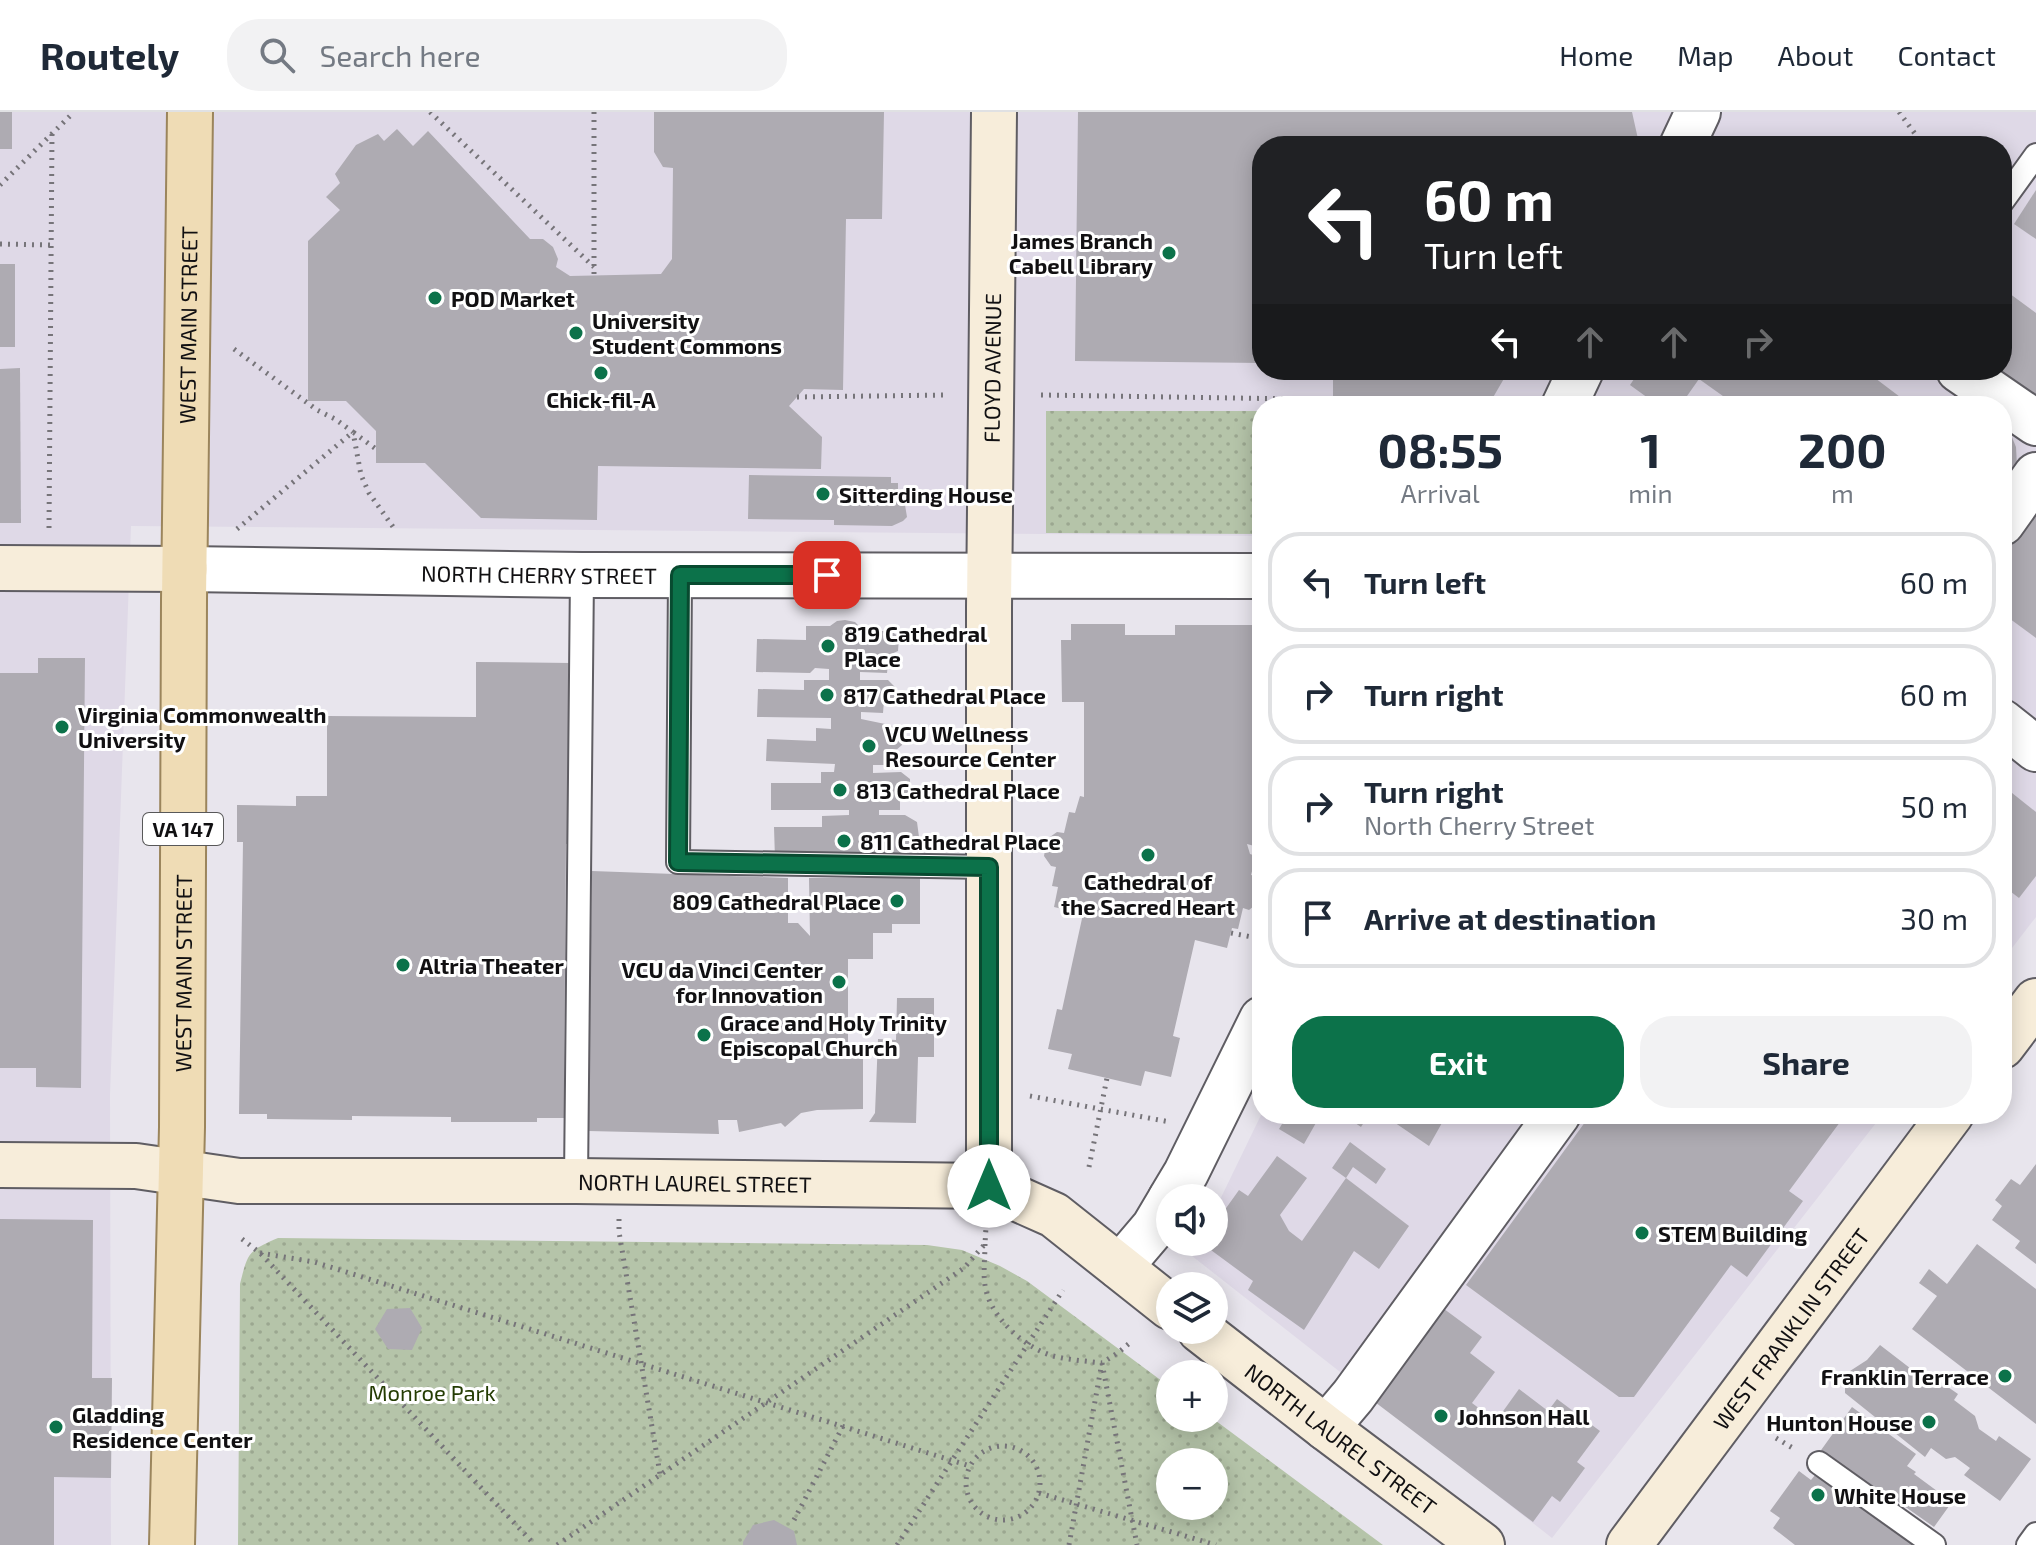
<!DOCTYPE html>
<meta charset="utf-8">
<style>
body{margin:0;font-family:"Exo 2",sans-serif;background:#f2f2f3;color:#1f2937;height:100vh;display:flex;flex-direction:column;font-size:30px;white-space:nowrap}
*{box-sizing:border-box;margin:0}
p{font-size:26px;color:#747a83}
.icon{flex:none;width:44px;height:44px;fill:none;stroke:currentColor;stroke-width:2;stroke-linecap:round;stroke-linejoin:round}
.map{position:relative;flex:1;overflow:hidden}
.sheet{position:absolute;left:1252px;top:284px;width:760px;height:728px;display:flex;flex-direction:column;background:#fff;border-radius:32px;box-shadow:0 4px 20px #0003}
.sheet>*{flex:none}
.hud{position:absolute;left:1252px;top:24px;width:760px;height:244px;border-radius:32px;box-shadow:0 4px 20px #0003;background:#202124;color:#fff;overflow:hidden}
.controls{position:absolute;left:1156px;top:1072px;display:grid;gap:16px}
.controls a{display:grid;place-items:center;width:72px;height:72px;border-radius:50%;background:#fff;box-shadow:0 4px 20px #0003;font-size:40px}
.pin{position:absolute;display:grid;place-items:center;width:68px;height:68px;color:#fff;margin:-34px;border-radius:16px;box-shadow:0 4px 12px #0006}
.me{position:absolute;width:88px;margin:-44px;rotate:0deg;stroke-linejoin:round;filter:drop-shadow(0 0 6px #0008)}
.turn{display:flex;align-items:center;gap:28px;height:168px;padding:0 40px;font-size:36px}
.turn .icon{width:104px;height:104px;stroke-width:2.5}
.turn b{display:block;font-size:56px;line-height:68px}
.lanes{display:flex;align-items:center;height:76px;padding:0 40px;background:#0003;justify-content:center;gap:40px;direction:ltr}
.lanes .off{opacity:.35}
.eta{display:flex;justify-content:space-evenly;align-items:center;height:136px;text-align:center}
.eta b{font-size:48px;font-weight:700;line-height:56px}
.button{display:flex;gap:16px;margin-top:auto;padding:16px 40px}
.button a{flex:1;height:92px;border-radius:32px;background:#0c724a;color:#fff;font-size:32px;font-weight:700;line-height:92px;text-align:center}
.button a+a{background:#f2f2f3;color:#1f2937}
ul{padding:0;list-style:none}
li{display:flex;align-items:center;gap:24px;height:100px;margin:0 16px 12px;padding:0 24px;border:4px solid #e0e1e3;border-radius:32px}
li div{flex:1}
li b{display:block;font-size:30px}
li em{font-style:normal}
header{display:flex;align-items:center;gap:48px;box-sizing:border-box;height:112px;padding:0 40px;background:#fff;border-bottom:2px solid #e0e1e3}
header strong{font-size:38px}
nav{display:flex;gap:44px;margin-inline-start:auto;font-size:28px}
.search{width:560px;height:72px;background:#f2f2f3;display:flex;align-items:center;gap:20px;box-sizing:border-box;padding:0 28px;border-radius:32px;color:#747a83;font-size:30px}
.map>svg:first-child{display:block}
.built{fill:#dfd9e7;fill-rule:evenodd}
.green{fill:url(#green-dots);fill-rule:evenodd}
.building{fill:#aeabb2}
.lines{fill:none;stroke-linecap:round;stroke-linejoin:round}
.lane-casing{stroke:#5f5d63;stroke-width:26}
.street-casing{stroke:#5f5d63;stroke-width:48}
.secondary-casing{stroke:#5f5d63;stroke-width:48}
.primary-casing{stroke:#9b855c;stroke-width:48}
.path{stroke:#767479;stroke-width:5;stroke-dasharray:2 6;stroke-linecap:butt}
.lane{stroke:#fff;stroke-width:22}
.street{stroke:#fff;stroke-width:44}
.secondary{stroke:#f7edda;stroke-width:44}
.primary{stroke:#efdcb5;stroke-width:44}
.route-casing{stroke:#084a30;stroke-width:20}
.route{stroke:#0c724a;stroke-width:14}
.poi-dot{fill:#0c724a;stroke:#fff;stroke-width:3}
.labels{text-anchor:middle;dominant-baseline:central;stroke-width:6;stroke-linejoin:round;paint-order:stroke}
.shield{fill:#fff;stroke:#585859;stroke-width:2}
.shield-label{font-size:20px;font-weight:bold;fill:#111012}
.poi-label{font-size:22px;font-weight:bold;fill:#111012;stroke:#fff;text-anchor:start}
.street-label{font-size:22px;fill:#111012;stroke:#fff}
.park-label{font-size:22px;fill:#243c03;stroke:#fff}
</style>
<header>
<strong>Routely</strong>
<div class="search"><svg class="icon" aria-label="search" viewBox="0 0 24 24"><circle cx="10" cy="10" r="6"/><path d="M15 15l6 6"/></svg>Search here</div>
<nav><a>Home</a><a>Map</a><a>About</a><a>Contact</a></nav>
</header>
<div class="map">
<svg width="2036" height="1433" viewBox="0 0 2036 1433">
<defs>
<pattern id="green-dots" width="8" height="8" patternUnits="userSpaceOnUse" patternTransform="scale(2)"><rect width="8" height="8" fill="#b5c4a9"/><path d="M2 2h.1M6 6h.1" fill="none" stroke="#9ba790" stroke-width="1.8" stroke-linecap="round"/></pattern>
</defs>
<rect width="100%" height="100%" fill="#e8e5ed"/>
<g class="built">
<path d="M0,0H2036V805L2002,849V294H1262V424L131,414L110,983L111,1433H0ZM1262,34H2002V258H1262Z"/>
<path d="M1262,1001V1002H1883L1552,1426L1192,1144L1199,1130H1214V1100Z"/>
</g>
<g class="green">
<path d="M1046,299H1262V422L1046,421Z"/>
<path d="M278,1126L927,1133L962,1138L1000,1154L1027,1169L1170,1275V1306H1212L1383,1433H238L240,1172C248,1140 248,1139 278,1126ZM1170,1350H1214V1394H1170Z"/>
</g>
<g class="building">
<rect x="0" y="0" width="12" height="37"/>
<path d="M654,0H884L882,107H846L843,278L804,277L789,294L822,325L821,357L598,354L597,408L481,406L425,351H376V319L346,289H308V129L340,98L326,85L340,71L335,62L356,33L378,22L384,29L397,17L413,34L428,19L530,127H543L553,135L558,147L556,155L570,164L661,162L672,147L673,56L663,55L654,40Z"/>
<path d="M1078,0H1632L1638,27L1634,34H1262V251L1075,249Z"/>
<path d="M2036,78V127L2014,112Z"/>
<rect x="0" y="152" width="15" height="83"/>
<path d="M2002,176L2036,201V290L1993,258H2002Z"/>
<path d="M20,256L21,411H0V257Z"/>
<path d="M1333,258H1509L1488,294H1333Z"/>
<path d="M1628,258H1869L1867,260L1912,294H1737L1699,267L1680,294H1659L1630,273L1636,264Z"/>
<path d="M2002,312L2009,318L2016,335L2017,354L2002,375Z"/>
<path d="M749,363L891,365V371H898V393H905L907,405L903,409L892,414L834,413V408L748,407Z"/>
<path d="M2036,397V526L2002,501V443Z"/>
<path d="M845,508L855,510L864,519H891L899,525L898,539L889,543L887,561L860,560V568H888L897,577V590L884,589L883,601L861,600V607L890,613L902,620V633L895,639L894,653H873V661L901,660L910,667V686H900V698H879V703H905L917,710L919,725L908,733V746L775,747L774,715H822V704L849,703V698H771V671H821V660H834L835,652L766,649L767,627L816,629V616L831,617V606L757,605L758,577L804,578V568H829V557L815,556L810,561L756,560L757,527L806,528V514H830L837,509Z"/>
<path d="M1071,512H1125V523H1175V513H1262V736L1247,732L1250,742L1256,744L1251,763L1256,764L1262,775L1259,790L1249,798L1243,796L1238,817L1232,816L1227,836L1195,828L1173,924L1180,926L1171,965L1145,959L1141,974L1068,957L1072,942L1048,937L1057,897L1062,898L1083,802L1054,795L1058,775L1052,774L1056,755L1051,754L1044,744L1047,727L1057,720L1064,721L1069,700L1075,701L1080,684L1084,685V590H1062L1061,528H1071Z"/>
<path d="M38,546H85L81,976L36,975V956H0V561H38Z"/>
<path d="M476,550L571,551L570,732H566L564,973H568V1006H537V1010H451V1005L352,1004V1008L267,1007V1002H239L243,730H237V693L296,694V684H327V604L476,605Z"/>
<path d="M2002,673L2036,700V764L2019,786L2002,773Z"/>
<path d="M592,759L788,766V811H798L810,824L809,766H920V812H892V821H873V847H848V932H863V997L817,998L801,1001L785,1015L781,1011L739,1020L737,1008H718L719,1022L588,1019Z"/>
<path d="M897,886H934V945H918L916,1011L869,1010L875,1001L878,927L896,928Z"/>
<path d="M1288,1002H1321L1304,1032L1279,1017Z"/>
<path d="M1342,1002H1369L1361,1015Z"/>
<path d="M1382,1002H1447L1429,1034Z"/>
<path d="M1591,1002H1846L1789,1079L1803,1089L1747,1165L1731,1153L1634,1285H1619L1466,1173Z"/>
<path d="M1350,1030L1386,1057L1376,1072L1353,1055L1346,1066L1332,1056Z"/>
<path d="M1277,1044L1307,1066L1280,1103L1289,1119L1302,1129L1346,1066L1409,1114L1379,1157L1354,1139L1304,1218L1248,1178L1253,1169L1200,1130H1214V1113L1239,1078L1248,1084Z"/>
<path d="M2036,1052V1152L2015,1136L2020,1129L1992,1108L2002,1094L1995,1088L2011,1067L2020,1073Z"/>
<path d="M0,1107L93,1108L92,1266H112L111,1366L54,1365V1433H0Z"/>
<path d="M1977,1132L2036,1177V1312L1912,1217L1937,1184L1919,1171L1929,1157L1947,1172Z"/>
<path d="M1436,1191L1482,1225L1470,1241L1495,1260L1472,1291L1496,1309L1519,1277L1548,1299L1557,1287L1600,1319L1577,1350L1585,1356L1560,1390L1552,1384L1533,1410L1367,1284Z"/>
<path d="M410,1196L422,1216L412,1238L388,1237L375,1217L387,1197Z"/>
<path d="M1880,1233L1919,1263L1922,1257L1958,1282L1954,1288L1975,1304L1979,1317L1996,1329L1999,1324L2031,1347L2000,1389L1964,1363L1970,1356L1955,1345L1946,1347L1931,1336L1925,1345L1845,1281V1274L1850,1259L1867,1248Z"/>
<path d="M1852,1295L1916,1342L1907,1354L1916,1360L1914,1362L1952,1390L1934,1415L1897,1389L1893,1395L1819,1341Z"/>
<path d="M1820,1357L1921,1433H1795L1773,1416L1780,1406L1770,1399L1799,1359L1811,1368Z"/>
<path d="M774,1408L794,1419L797,1433H743V1430L753,1413Z"/>
</g>
<g class="lines">
<g class="lane-casing">
<g id="lane">
<path d="M2002,90L2036,43"/>
<path d="M680,463L678,750L989,755"/>
<path d="M576,1069L582,463"/>
<path d="M1819,1351L1934,1433"/>
<path d="M2028,1433L2036,1422"/>
</g>
</g>
<g class="street-casing">
<g id="street">
<path d="M1682,34L1698,0"/>
<path d="M1959,258L2036,311"/>
<path d="M1564,294L1581,258"/>
<path d="M2002,411L2036,363"/>
<path id="s1" d="M185,457L582,463L1262,464"/>
<path d="M2002,610L2036,637"/>
<path d="M1171,1086L1186,1061L1262,907"/>
<path d="M1120,1155L1154,1115L1170,1088"/>
<path d="M1326,1316L1353,1284L1558,1002"/>
</g>
</g>
<g class="secondary-casing">
<g id="secondary">
<path d="M0,456L185,457"/>
<path d="M2002,934L2036,889"/>
<path id="s2" d="M0,1053L136,1054L239,1069H576L989,1074L1054,1103L1170,1195"/>
<path id="s3" d="M989,1074V495L994,0"/>
<path id="s4" d="M1200,1218L1326,1316L1482,1433"/>
<path id="s5" d="M1629,1433L1951,1002"/>
</g>
</g>
<g class="primary-casing">
<g id="primary">
<path id="s6" d="M172,1433L182,1015L184,488L190,0"/>
</g>
</g>
<g class="path">
<path d="M430,0L594,155"/>
<path d="M594,0V163"/>
<path d="M1899,0L1924,34"/>
<path d="M0,73L74,0"/>
<path d="M0,132L51,133"/>
<path d="M234,237L317,298L335,307L353,320L361,363L369,381L396,419"/>
<path d="M1041,283L1491,290L1526,287"/>
<path d="M797,285L947,283"/>
<path d="M49,416L52,21"/>
<path d="M237,417L353,320L376,337"/>
<path d="M1231,821L1262,827"/>
<path d="M1030,984L1170,1010"/>
<path d="M1089,1055L1107,966"/>
<path d="M619,1107V1120L660,1362"/>
<path d="M242,1127L260,1141L535,1433"/>
<path d="M985,1132C985,1149 982,1166 987,1182C995,1209 1026,1236 1053,1244C1069,1248 1086,1249 1102,1251L1119,1240L1132,1229"/>
<path d="M260,1141L314,1150L970,1354"/>
<path d="M1102,1251L1137,1433"/>
<path d="M1776,1326L1796,1338"/>
<circle cx="1003" cy="1371" r="37"/>
<path d="M1039,1381L1216,1433"/>
<path d="M794,1408L843,1314"/>
<path d="M557,1433L964,1156L985,1132L986,1115"/>
<path d="M897,1433L1063,1178"/>
<path d="M1069,1433L1101,1256"/>
</g>
<use href="#lane" class="lane"/>
<use href="#street" class="street"/>
<use href="#secondary" class="secondary"/>
<use href="#primary" class="primary"/>
</g>
<g class="lines">
<g class="route-casing">
<path id="route" d="M827,463H680L678,750L989,755V1074"/>
</g>
<use href="#route" class="route"/>
</g>
<g class="poi-dot">
<circle cx="1169" cy="141" r="8"/>
<circle cx="435" cy="186" r="8"/>
<circle cx="576" cy="221" r="8"/>
<circle cx="601" cy="261" r="8"/>
<circle cx="823" cy="382" r="8"/>
<circle cx="828" cy="534" r="8"/>
<circle cx="827" cy="583" r="8"/>
<circle cx="62" cy="615" r="8"/>
<circle cx="869" cy="634" r="8"/>
<circle cx="840" cy="678" r="8"/>
<circle cx="844" cy="729" r="8"/>
<circle cx="1148" cy="743" r="8"/>
<circle cx="897" cy="789" r="8"/>
<circle cx="403" cy="853" r="8"/>
<circle cx="839" cy="870" r="8"/>
<circle cx="704" cy="923" r="8"/>
<circle cx="1642" cy="1121" r="8"/>
<circle cx="2005" cy="1264" r="8"/>
<circle cx="1441" cy="1304" r="8"/>
<circle cx="1929" cy="1310" r="8"/>
<circle cx="56" cy="1315" r="8"/>
<circle cx="1818" cy="1383" r="8"/>
</g>
<g class="labels">
<rect class="shield" x="143" y="701" width="80" height="32" rx="6"/>
<g class="shield-label">
<text x="183" y="717">VA 147</text>
</g>
<g class="poi-label">
<text x="1153" y="128" text-anchor="end">James Branch<tspan x="1153" dy="25">Cabell Library</tspan></text>
<text x="451" y="186">POD Market</text>
<text x="592" y="208">University<tspan x="592" dy="25">Student Commons</tspan></text>
<text x="601" y="287" text-anchor="middle">Chick-fil-A</text>
<text x="839" y="382">Sitterding House</text>
<text x="844" y="521">819 Cathedral<tspan x="844" dy="25">Place</tspan></text>
<text x="843" y="583">817 Cathedral Place</text>
<text x="78" y="602">Virginia Commonwealth<tspan x="78" dy="25">University</tspan></text>
<text x="885" y="621">VCU Wellness<tspan x="885" dy="25">Resource Center</tspan></text>
<text x="856" y="678">813 Cathedral Place</text>
<text x="860" y="729">811 Cathedral Place</text>
<text x="1148" y="769" text-anchor="middle">Cathedral of<tspan x="1148" dy="25">the Sacred Heart</tspan></text>
<text x="881" y="789" text-anchor="end">809 Cathedral Place</text>
<text x="419" y="853">Altria Theater</text>
<text x="823" y="857" text-anchor="end">VCU da Vinci Center<tspan x="823" dy="25">for Innovation</tspan></text>
<text x="720" y="910">Grace and Holy Trinity<tspan x="720" dy="25">Episcopal Church</tspan></text>
<text x="1658" y="1121">STEM Building</text>
<text x="1989" y="1264" text-anchor="end">Franklin Terrace</text>
<text x="72" y="1302">Gladding<tspan x="72" dy="25">Residence Center</tspan></text>
<text x="1457" y="1304">Johnson Hall</text>
<text x="1913" y="1310" text-anchor="end">Hunton House</text>
<text x="1834" y="1383">White House</text>
</g>
<g class="street-label">
<text stroke="none"><textPath href="#s6" startOffset="1220">WEST MAIN STREET</textPath></text>
<text stroke="none"><textPath href="#s3" startOffset="818">FLOYD AVENUE</textPath></text>
<text stroke="none"><textPath href="#s1" startOffset="354">NORTH CHERRY STREET</textPath></text>
<text stroke="none"><textPath href="#s6" startOffset="572">WEST MAIN STREET</textPath></text>
<text stroke="none"><textPath href="#s2" startOffset="696">NORTH LAUREL STREET</textPath></text>
<text stroke="none"><textPath href="#s5" startOffset="270">WEST FRANKLIN STREET</textPath></text>
<text stroke="none"><textPath href="#s4" startOffset="178">NORTH LAUREL STREET</textPath></text>
</g>
<g class="park-label">
<text x="432" y="1280">Monroe Park</text>
</g>
</g>
</svg>
<div class="controls">
<a><svg class="icon" aria-label="sound" viewBox="0 0 24 24"><path d="M4 9h4l5-4v14l-5-4H4zM17 9q2 3 0 6"/></svg></a>
<a><svg class="icon" aria-label="layers" viewBox="0 0 24 24"><path d="M12 4l9 5-9 5-9-5zM3 14l9 5 9-5"/></svg></a>
<a>+</a>
<a>−</a>
</div>
<div class="pin" style="left:827px;top:463px;background:#d93025"><svg class="icon" aria-label="arrive" viewBox="0 0 24 24"><path d="M6 21V4h12l-3 4 3 4H6"/></svg></div>
<svg class="me" style="left:989px;top:1074px" viewBox="-20 -20 40 40"><circle r="19" fill="#fff"/><path d="M0-13L10 11 0 6-10 11z" fill="#0c724a"/></svg>
<div class="hud">
<div class="turn"><svg class="icon" aria-label="left" viewBox="0 0 24 24"><path d="M17 20v-9H6M10 6l-5 5 5 5"/></svg><div><b>60 m</b>Turn left</div></div>
<div class="lanes"><svg class="icon" aria-label="left" viewBox="0 0 24 24"><path d="M17 20v-9H6M10 6l-5 5 5 5"/></svg><svg class="icon off" aria-label="ahead" viewBox="0 0 24 24"><path d="M12 20V5M6 11l6-6 6 6"/></svg><svg class="icon off" aria-label="ahead" viewBox="0 0 24 24"><path d="M12 20V5M6 11l6-6 6 6"/></svg><svg class="icon off" aria-label="right" viewBox="0 0 24 24"><path d="M7 20v-9h11M14 6l5 5-5 5"/></svg></div>
</div>
<section class="sheet">
<div class="eta">
<div><b>08:55</b><p>Arrival</p></div>
<div><b>1</b><p>min</p></div>
<div><b>200</b><p>m</p></div>
</div>
<ul>
<li><svg class="icon" aria-label="left" viewBox="0 0 24 24"><path d="M17 20v-9H6M10 6l-5 5 5 5"/></svg><div><b>Turn left</b></div><em>60 m</em></li>
<li><svg class="icon" aria-label="right" viewBox="0 0 24 24"><path d="M7 20v-9h11M14 6l5 5-5 5"/></svg><div><b>Turn right</b></div><em>60 m</em></li>
<li><svg class="icon" aria-label="right" viewBox="0 0 24 24"><path d="M7 20v-9h11M14 6l5 5-5 5"/></svg><div><b>Turn right</b><p>North Cherry Street</p></div><em>50 m</em></li>
<li><svg class="icon" aria-label="arrive" viewBox="0 0 24 24"><path d="M6 21V4h12l-3 4 3 4H6"/></svg><div><b>Arrive at destination</b></div><em>30 m</em></li>
</ul>
<div class="button"><a>Exit</a><a>Share</a></div>
</section>
</div>
